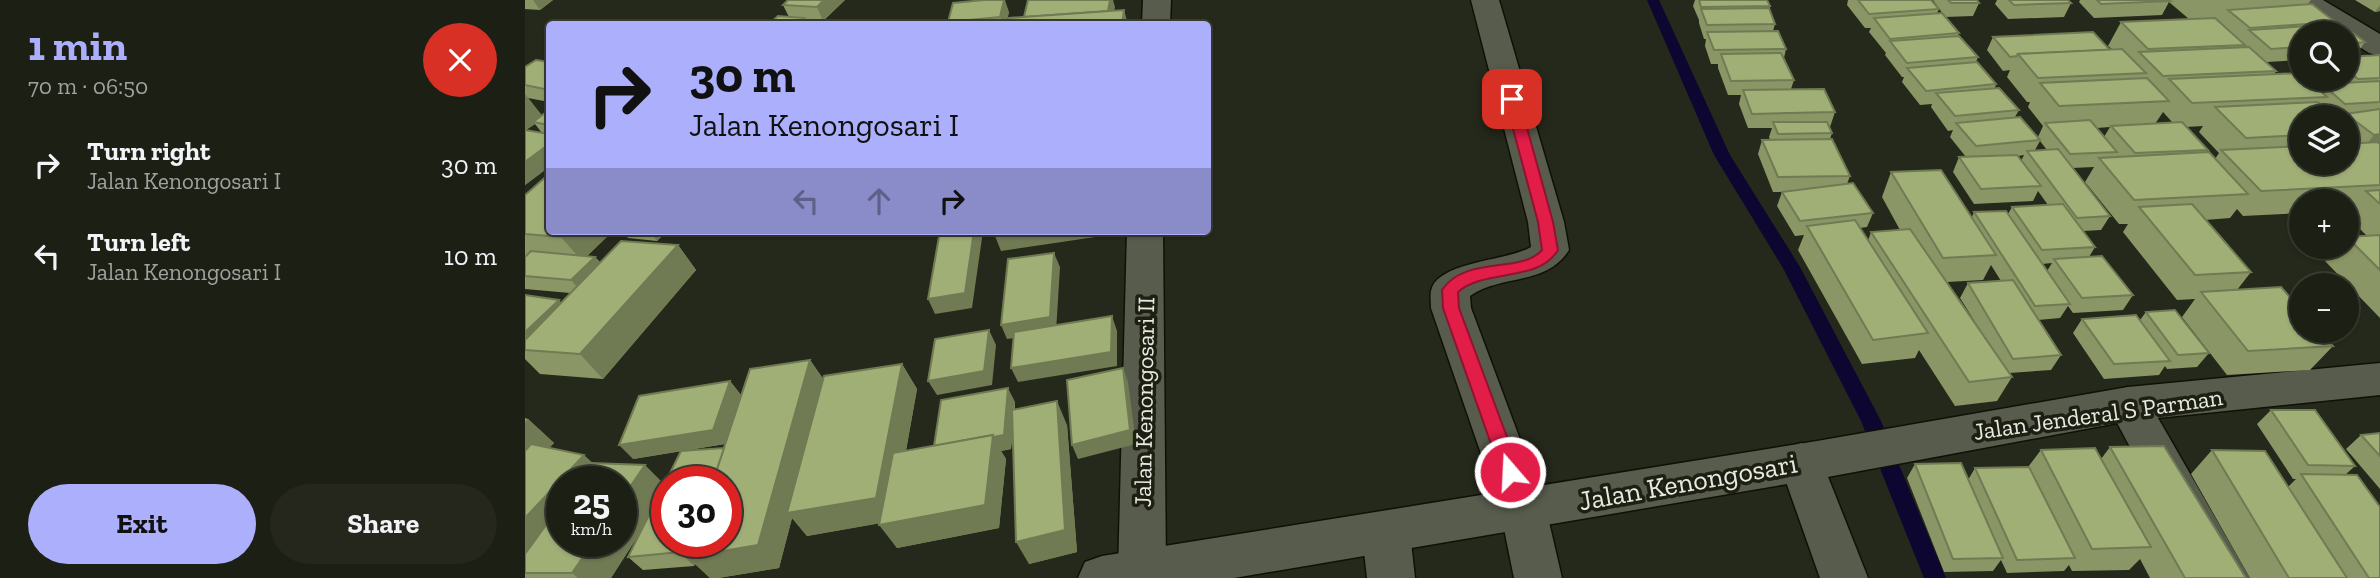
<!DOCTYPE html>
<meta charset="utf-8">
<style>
body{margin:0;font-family:"Zilla Slab",serif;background:#25271d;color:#f1f3f6;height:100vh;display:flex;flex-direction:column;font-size:26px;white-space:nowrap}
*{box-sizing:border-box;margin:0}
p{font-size:23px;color:#a0a2a0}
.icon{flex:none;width:38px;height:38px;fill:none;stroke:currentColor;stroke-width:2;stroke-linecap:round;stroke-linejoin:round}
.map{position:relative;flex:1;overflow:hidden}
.side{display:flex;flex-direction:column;background:#1c1f14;width:525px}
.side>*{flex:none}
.guide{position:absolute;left:21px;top:21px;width:665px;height:214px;border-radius:7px;box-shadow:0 2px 5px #0004,0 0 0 2px #3a3d34;background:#acaffb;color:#111;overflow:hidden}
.buttons{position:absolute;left:1764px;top:21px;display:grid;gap:14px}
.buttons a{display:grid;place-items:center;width:70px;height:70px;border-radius:50%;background:#1c1f14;box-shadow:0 2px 5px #0004,0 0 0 2px #3a3d34;font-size:35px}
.speed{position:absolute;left:21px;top:466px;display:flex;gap:14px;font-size:35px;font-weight:700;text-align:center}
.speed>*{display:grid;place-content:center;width:91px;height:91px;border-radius:50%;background:#1c1f14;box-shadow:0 2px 5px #0004,0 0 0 2px #3a3d34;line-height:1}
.speed small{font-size:18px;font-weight:400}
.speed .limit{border:10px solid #d22;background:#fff;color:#111}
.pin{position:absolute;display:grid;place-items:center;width:60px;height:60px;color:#fff;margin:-30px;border-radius:14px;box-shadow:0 4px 10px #0006}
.me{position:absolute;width:77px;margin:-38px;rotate:341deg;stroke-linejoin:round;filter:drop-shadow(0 0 5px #0008)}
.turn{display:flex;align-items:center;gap:24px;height:147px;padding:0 28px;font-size:32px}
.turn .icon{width:91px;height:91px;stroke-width:2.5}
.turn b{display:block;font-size:49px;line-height:60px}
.lanes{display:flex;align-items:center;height:66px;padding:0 28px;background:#0003;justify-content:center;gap:35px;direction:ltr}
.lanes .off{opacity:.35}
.round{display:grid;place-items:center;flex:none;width:74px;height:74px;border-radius:37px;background:#25271d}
.headline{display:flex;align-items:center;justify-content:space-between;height:119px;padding:0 28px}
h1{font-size:42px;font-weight:800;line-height:52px;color:#acaffb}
.button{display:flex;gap:14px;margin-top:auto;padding:14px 28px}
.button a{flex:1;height:80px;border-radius:42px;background:#acaffb;color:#111;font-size:28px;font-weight:800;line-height:80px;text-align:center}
.button a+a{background:#25271d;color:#f1f3f6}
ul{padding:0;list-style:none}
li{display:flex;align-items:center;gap:21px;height:91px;padding:0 28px}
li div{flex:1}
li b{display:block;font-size:26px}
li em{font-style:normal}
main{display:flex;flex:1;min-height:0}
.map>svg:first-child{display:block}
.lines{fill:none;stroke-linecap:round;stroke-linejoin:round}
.stream{fill:#0c0630;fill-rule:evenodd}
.minor-casing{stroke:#0e1105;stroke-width:3}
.tertiary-casing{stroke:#0e1105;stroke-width:3}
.minor{fill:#585c4d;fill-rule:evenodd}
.tertiary{fill:#585c4d;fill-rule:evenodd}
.wall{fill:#8a9665;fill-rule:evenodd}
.shaded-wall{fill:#707a53}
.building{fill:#a0af76;stroke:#707a53;stroke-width:2}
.route{fill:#e11d48;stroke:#92132f;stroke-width:2}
.labels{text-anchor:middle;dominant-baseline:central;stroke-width:7;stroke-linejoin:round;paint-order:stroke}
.street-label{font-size:24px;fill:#e7eae1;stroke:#1c1f12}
.near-street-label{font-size:28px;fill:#e7eae1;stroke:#1c1f12}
</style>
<main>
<section class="side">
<div class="headline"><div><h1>1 min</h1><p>70 m · 06:50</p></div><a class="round" style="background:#d93025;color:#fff"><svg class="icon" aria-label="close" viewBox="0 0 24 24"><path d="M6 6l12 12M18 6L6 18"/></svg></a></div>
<ul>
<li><svg class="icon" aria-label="right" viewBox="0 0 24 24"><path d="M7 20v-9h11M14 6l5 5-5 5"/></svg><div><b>Turn right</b><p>Jalan Kenongosari I</p></div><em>30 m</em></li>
<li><svg class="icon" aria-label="left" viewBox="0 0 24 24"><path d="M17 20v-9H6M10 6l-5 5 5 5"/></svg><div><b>Turn left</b><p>Jalan Kenongosari I</p></div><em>10 m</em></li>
</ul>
<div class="button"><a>Exit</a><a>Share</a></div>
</section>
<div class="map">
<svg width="1855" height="578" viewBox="0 0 1855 578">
<rect width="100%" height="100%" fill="#25291b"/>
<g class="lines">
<path class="stream" d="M1122,0H1134L1205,155L1275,267L1356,421L1421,578H1399L1336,421L1258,268L1189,155Z"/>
<g class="minor-casing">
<g id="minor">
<path d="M618,0H646L645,24H617Z"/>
<path d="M946,0H974L1039,222L1044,250C1022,286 976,274 945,296L946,308L1021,509L1037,578H989L975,509L906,308C906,303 905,296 906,291C912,261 984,261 1006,247L1003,222Z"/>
<path d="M1764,0H1798L1855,34V56L1844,53L1822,39V33H1812L1768,6Z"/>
<path d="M602,231H638L641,573L639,578H595L593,573Z"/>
<path d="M1603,387L1618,392L1725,578H1675L1582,404L1588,392Z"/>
<path d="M1276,443L1292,449L1343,578H1295L1254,462L1260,449Z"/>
<path d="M861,512L878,518L885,533L890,578H842L837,533L844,518Z"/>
</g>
</g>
<g class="tertiary-casing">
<path id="tertiary" d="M1855,363V395L1603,421L1292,479L709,578H553L560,562L577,556L1292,441L1603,387Z"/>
</g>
<use href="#minor" class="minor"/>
<use href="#tertiary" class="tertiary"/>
</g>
<g class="wall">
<path d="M0,0H28L15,10L0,9Z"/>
<path d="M320,0L298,21L280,20L282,24H244L264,17L258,5Z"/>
<path d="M1170,0H1242L1245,6L1244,9L1250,24L1248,31L1261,49L1259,58L1269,80L1266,89L1310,112L1305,127H1304L1307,133L1305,139L1325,176L1322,184L1348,213L1342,227L1335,228L1343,241L1346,232L1375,230L1357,197L1366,172L1447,217L1449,212L1483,214L1487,207L1523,205L1513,191L1508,201L1449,204L1428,172L1434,157H1441L1425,137L1428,130L1423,131L1406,107L1407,104L1395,105L1377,82L1379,77H1377L1360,55L1361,53L1344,32L1346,28H1340L1322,5L1323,0H1406L1414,9L1412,13L1434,33L1433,36L1453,57L1451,62L1471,84L1470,88L1494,110L1490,117L1513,137L1518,126L1503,107L1505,102H1502L1482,77L1485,70L1478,71L1462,50L1468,37L1587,49L1583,46L1596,22L1664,19L1644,2L1637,15L1569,18L1554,2L1555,0H1786L1782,5L1810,22L1808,25L1776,33V60L1742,62L1751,71L1749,74L1794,89L1797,84L1811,83L1805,79H1822V57L1855,55V318L1800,261L1813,247H1822V237L1841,235L1822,216V214L1825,210H1822V201H1776V213L1718,216L1712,209L1705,218L1680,220L1726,272L1712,290L1808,346L1785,370L1702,375L1657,317L1670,299L1652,300L1598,232L1603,224H1594L1560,182L1569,167L1547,168L1585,216L1576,230L1558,231L1570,247L1564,257L1608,295L1598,310L1548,313L1543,306L1535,318L1513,320L1536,355L1526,370L1484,373L1487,377L1472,401L1430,406L1394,350L1390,358L1337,364L1273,250L1279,235L1270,236L1252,206L1257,192H1248L1233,154L1237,140H1245L1244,137L1247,128H1223L1214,104L1216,95H1203L1193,68V64H1186L1180,46L1181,39H1179L1174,23V20L1168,6ZM1638,112L1648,123L1630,124ZM1776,117H1822V139L1823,138L1830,143L1776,163ZM1678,126L1674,132L1694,153L1690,159L1681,152L1683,150L1661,127ZM1585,127L1579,137L1572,128ZM1515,141L1522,150H1510ZM1499,155L1496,161L1493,156ZM1527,263L1522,271L1517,264ZM1466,265L1476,281L1443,283L1435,298L1452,325L1422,282L1458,280Z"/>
<path d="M1408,0H1452L1454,3L1448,16L1420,17Z"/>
<path d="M1472,0H1543L1546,3L1539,17L1483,19L1470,4Z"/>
<path d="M1830,0H1855V11L1850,12Z"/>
<path d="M484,12L481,24H423V22Z"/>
<path d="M1840,42L1830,56L1822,57V44Z"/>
<path d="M24,62V102L3,98L17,116L24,110V167L0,185V67ZM10,124L17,133L1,130Z"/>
<path d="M0,195L24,231H88L62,256L70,257L75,262L153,245L171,270L78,379L15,374L0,359V295L34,300L36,303L45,293L0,289Z"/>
<path d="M97,231H142L132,241L103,238Z"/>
<path d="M1621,312L1684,353L1672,367L1642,369L1640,366L1634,375L1579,379L1548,333L1557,319L1615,320Z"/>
<path d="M285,360L298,379L377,364L392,389L381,451L409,446L490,402V410L542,425L552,552L504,564L488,430L486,449L476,451L481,459L474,528L372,548L355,523L282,536L267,518L254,568L193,578H185L170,564L169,566L118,570L103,557L116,531L86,578H0V418L3,419L29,443L24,448L68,463L139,484L199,448L200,444L108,459L205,381L216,395Z"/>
<path d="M1746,410L1830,466L1820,475L1855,578H1725L1666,474L1687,450L1763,487L1771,479H1768L1732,424Z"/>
<path d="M1855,433V489L1821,449L1836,435Z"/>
<path d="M1585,447L1721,578H1625L1615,559L1604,570L1547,571L1544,565L1539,571L1482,573L1476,560L1468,571L1419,572L1382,478L1390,464L1443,480L1450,468L1503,467L1516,450L1576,459Z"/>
</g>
<g class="shaded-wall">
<path d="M8,0H28L15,10Z"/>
<path d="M299,0H320L298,21L292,7Z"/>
<path d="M479,0H480L484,12L481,24H478L475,17Z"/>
<path d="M585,0H588L590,7L587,24L583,15Z"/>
<path d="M1855,5V11L1850,12Z"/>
<path d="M599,10L603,24H597Z"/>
<path d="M279,18L282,24H272Z"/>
<path d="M0,94L19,118L8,122L10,124L0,130Z"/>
<path d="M1855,134V147L1838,149L1849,135Z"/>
<path d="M24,144V167L0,185V162Z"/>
<path d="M42,231H88L57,261L36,237Z"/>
<path d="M125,231H142L132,241Z"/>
<path d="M449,231H458L447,308L410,314L403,299Z"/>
<path d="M468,231H577V236L476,251Z"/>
<path d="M153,245L171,270L78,379L55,354Z"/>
<path d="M529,253L535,267L531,332L482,339L476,325Z"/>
<path d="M70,257L82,272L59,295L46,280Z"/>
<path d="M34,300L47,315L0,350V332Z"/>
<path d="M587,316L592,331V366L493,382L486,368Z"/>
<path d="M464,330L471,345L467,385L412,395L403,381Z"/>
<path d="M285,360L302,384L377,364L392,389L368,521L282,536L267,518L254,568L193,578H185L170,564L169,566L155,552L161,541H181Z"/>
<path d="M598,368L603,382L611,444L553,459L547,445Z"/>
<path d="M205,381L216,395L200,444L108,459L94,445Z"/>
<path d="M483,388L490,402L486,449L476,451L481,459L474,528L372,548L354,525Z"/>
<path d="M532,401L542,425L552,552L504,564L491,542Z"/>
<path d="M3,419L29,443L0,471V422Z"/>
<path d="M59,455L84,478L81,481H37V531L0,572V518Z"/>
<path d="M120,465L142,487V491L86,578H53L47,573L69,541H96V500Z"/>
</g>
<g class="building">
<path d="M263,0H299L292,7L258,5Z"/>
<path d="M459,0H479L475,17L423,22L428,3Z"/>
<path d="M503,0H585L583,11L499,17Z"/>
<path d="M1174,0H1242L1245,6L1176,7Z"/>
<path d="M1333,0H1406L1414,9L1344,14Z"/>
<path d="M1423,0H1452L1454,3H1426Z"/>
<path d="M1484,0H1543L1546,3L1489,5Z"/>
<path d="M1572,0H1643L1645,1L1576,4Z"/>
<path d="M1787,4L1810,22L1725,28L1703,10Z"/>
<path d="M1244,8L1250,24L1182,25L1176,9Z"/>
<path d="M599,10L597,24H482L484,18Z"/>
<path d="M1417,13L1434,33L1365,39L1349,18Z"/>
<path d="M253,16L279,18L272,24H244Z"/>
<path d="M1690,18L1720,45L1623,49L1596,22Z"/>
<path d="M1816,24L1840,42L1822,44V33H1776V47L1746,49L1724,30Z"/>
<path d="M1253,31L1261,49L1189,50L1182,32Z"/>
<path d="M1568,32L1585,50L1493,54L1492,56L1485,57L1468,37Z"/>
<path d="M1434,36L1453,57L1382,63L1365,41Z"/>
<path d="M1724,47L1751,71L1638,76L1614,52Z"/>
<path d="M1597,49L1621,73L1513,78L1493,54Z"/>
<path d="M1256,53L1269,80L1206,81L1196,54Z"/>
<path d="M1855,55V78L1833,79L1822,70V57Z"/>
<path d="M11,60L24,62V90L0,85V67Z"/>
<path d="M1452,62L1471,84L1401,91L1382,68Z"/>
<path d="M1775,73L1776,74V79H1782L1802,97L1667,103L1644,79Z"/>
<path d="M1622,78L1644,101L1534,106L1515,83Z"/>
<path d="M1855,81V102L1820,104L1797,84Z"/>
<path d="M1474,88L1494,110L1430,116L1411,93Z"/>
<path d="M1299,89L1310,112L1227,114L1218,90Z"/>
<path d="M1793,102L1809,117H1776V135L1721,138L1690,107Z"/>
<path d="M1855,109V134L1849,135L1821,114Z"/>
<path d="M24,110V125L8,122Z"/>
<path d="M1495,117L1515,140L1451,146L1431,123Z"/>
<path d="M1565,120L1592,152L1545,154L1520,123Z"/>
<path d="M1248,122H1302L1307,133L1253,134Z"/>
<path d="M1657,122L1683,150L1610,153L1586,126Z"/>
<path d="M0,130L24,134V144L0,162Z"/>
<path d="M1307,139L1325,176L1253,177L1237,140Z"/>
<path d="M1852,142L1855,144V185L1736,191L1696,150L1776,146V163H1822V144Z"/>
<path d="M1533,149L1585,216L1552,218L1502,151Z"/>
<path d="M1684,152L1723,194L1609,200L1574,158Z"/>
<path d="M1492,155L1516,186L1456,189L1434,157Z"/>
<path d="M1416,170L1471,255L1418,258L1366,172Z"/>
<path d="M24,174V231H42L36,237L0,234V195Z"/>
<path d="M1328,183L1348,213L1275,221L1257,192Z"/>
<path d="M1855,190V204L1841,191Z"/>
<path d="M1538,204L1570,247L1517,250L1487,207Z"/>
<path d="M1667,204L1726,272L1670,275L1614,207Z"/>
<path d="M1481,211L1545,304L1510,306L1449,212Z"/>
<path d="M1330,220L1403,333L1348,340L1282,226Z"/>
<path d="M1385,229L1487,377L1444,382L1346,232Z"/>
<path d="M415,231H449L440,293L403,299Z"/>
<path d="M1855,235V270L1822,237Z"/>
<path d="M96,241L153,245L55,354L0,350V340Z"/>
<path d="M6,251L70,257L46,280L0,276V257Z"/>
<path d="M529,253L525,317L476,325L483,259Z"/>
<path d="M1577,256L1608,295L1557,298L1529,259Z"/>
<path d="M1488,280L1536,355L1488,359L1443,283Z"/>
<path d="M1756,287L1776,310V331H1795L1808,346L1723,351L1676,292Z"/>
<path d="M0,295L34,300L0,332Z"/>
<path d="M1650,310L1684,353L1653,355L1621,312Z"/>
<path d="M1611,315L1645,361L1589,364L1557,319Z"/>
<path d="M587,316L586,352L486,368L489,332Z"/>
<path d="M464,330L459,371L403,381L410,339Z"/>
<path d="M285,360L233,545L163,557L168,541H201V481H188L225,369Z"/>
<path d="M377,364L351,498L262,513L299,376Z"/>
<path d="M598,368L605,430L547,445L542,380Z"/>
<path d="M205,381L188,430L94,445L114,396Z"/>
<path d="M483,388L479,435L468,437V435L409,446L416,400Z"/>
<path d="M532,401L540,530L491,542L487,410Z"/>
<path d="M1746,410H1790L1830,466L1783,465Z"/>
<path d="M1855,433V456L1836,435Z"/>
<path d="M468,435L460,505L354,525L368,453Z"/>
<path d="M6,444L59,455L0,518V451Z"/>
<path d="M1639,446L1721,578H1660L1585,447Z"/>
<path d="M199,448L188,481H142V541H161L155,552L103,557L156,451Z"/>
<path d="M1570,448L1626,547L1567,549L1516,450Z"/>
<path d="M1687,450L1740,451L1822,578H1764Z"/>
<path d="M66,463L120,465L96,500V481H52Z"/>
<path d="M1436,463L1478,558L1428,559L1390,464Z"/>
<path d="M1504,467L1550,558L1492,560L1450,468Z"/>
<path d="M1776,474L1832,475L1855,507V578H1844Z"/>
<path d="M37,503V541H69L47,573H0V554Z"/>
</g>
<path class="route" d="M987,95L994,99L1028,222L1033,250C1013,283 961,268 933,292L934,308L995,472L992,477L985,479L979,477L976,472L918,308L917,290C940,255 997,274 1017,250L1013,222L980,99Z"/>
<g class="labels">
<g class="street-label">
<text transform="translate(619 402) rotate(-89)">Jalan Kenongosari II</text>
<text transform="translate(1573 414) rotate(-8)">Jalan Jenderal S Parman</text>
</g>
<g class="near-street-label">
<text transform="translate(1163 482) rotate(-10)">Jalan Kenongosari</text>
</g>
</g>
</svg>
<div class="buttons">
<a><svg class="icon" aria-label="search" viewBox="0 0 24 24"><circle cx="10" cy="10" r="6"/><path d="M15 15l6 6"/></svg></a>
<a><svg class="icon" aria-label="layers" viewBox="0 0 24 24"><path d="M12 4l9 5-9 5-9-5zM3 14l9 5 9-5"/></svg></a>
<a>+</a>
<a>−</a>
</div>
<div class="speed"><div>25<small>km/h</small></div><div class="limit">30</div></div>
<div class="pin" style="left:987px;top:99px;background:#d93025"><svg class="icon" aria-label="arrive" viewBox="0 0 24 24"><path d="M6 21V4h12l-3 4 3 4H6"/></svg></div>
<svg class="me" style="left:985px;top:472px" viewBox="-20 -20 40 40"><circle r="17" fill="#e11d48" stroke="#fff" stroke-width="3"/><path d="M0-11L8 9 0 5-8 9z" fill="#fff"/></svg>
<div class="guide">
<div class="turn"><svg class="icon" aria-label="right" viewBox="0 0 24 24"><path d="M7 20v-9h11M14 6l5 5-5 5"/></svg><div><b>30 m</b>Jalan Kenongosari I</div></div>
<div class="lanes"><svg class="icon off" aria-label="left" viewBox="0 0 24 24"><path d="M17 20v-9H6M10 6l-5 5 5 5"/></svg><svg class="icon off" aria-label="ahead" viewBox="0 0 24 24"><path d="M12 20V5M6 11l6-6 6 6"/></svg><svg class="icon" aria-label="right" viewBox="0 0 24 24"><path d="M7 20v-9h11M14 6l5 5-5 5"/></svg></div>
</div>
</div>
</main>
